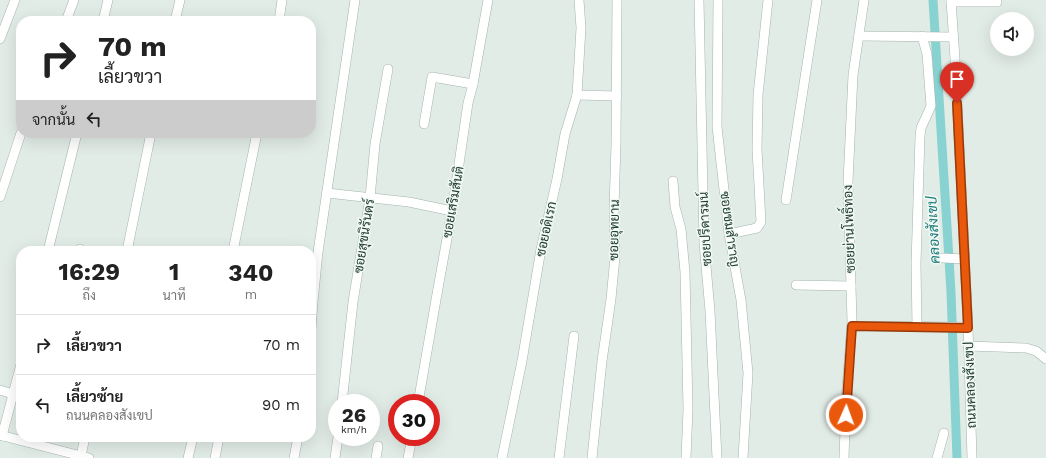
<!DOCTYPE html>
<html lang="th">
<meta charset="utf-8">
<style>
body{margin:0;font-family:"Work Sans",Sarabun,sans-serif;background:#f2f2f2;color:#222;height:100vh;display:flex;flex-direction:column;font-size:15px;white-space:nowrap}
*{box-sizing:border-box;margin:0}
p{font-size:13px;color:#767676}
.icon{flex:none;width:22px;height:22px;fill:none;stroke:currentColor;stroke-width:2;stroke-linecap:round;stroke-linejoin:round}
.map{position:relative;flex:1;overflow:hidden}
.details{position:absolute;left:16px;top:246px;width:300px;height:196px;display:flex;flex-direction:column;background:#fff;border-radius:16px;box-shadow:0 4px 16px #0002}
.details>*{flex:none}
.guide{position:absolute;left:16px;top:16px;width:300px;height:122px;border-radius:16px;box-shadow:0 4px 16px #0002;background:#fff;color:#222;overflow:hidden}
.buttons{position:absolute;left:990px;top:12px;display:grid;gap:8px}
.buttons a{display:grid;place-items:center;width:44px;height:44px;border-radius:50%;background:#fff;box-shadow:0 4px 16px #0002;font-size:20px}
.speed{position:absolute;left:328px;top:394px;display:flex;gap:8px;font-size:20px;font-weight:700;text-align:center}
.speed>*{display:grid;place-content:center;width:52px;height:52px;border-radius:50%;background:#fff;box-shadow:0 4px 16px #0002;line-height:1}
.speed small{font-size:10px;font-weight:400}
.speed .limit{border:6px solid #d22;background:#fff;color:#111}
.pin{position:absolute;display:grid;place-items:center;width:34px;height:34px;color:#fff;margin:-41px -17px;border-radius:50% 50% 50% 0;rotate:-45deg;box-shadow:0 0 4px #0007}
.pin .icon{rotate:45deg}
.me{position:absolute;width:44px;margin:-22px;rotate:2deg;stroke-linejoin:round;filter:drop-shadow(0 0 3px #0008)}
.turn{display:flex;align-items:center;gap:14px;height:84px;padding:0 16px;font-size:18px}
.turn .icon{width:52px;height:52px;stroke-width:2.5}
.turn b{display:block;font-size:28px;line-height:34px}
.then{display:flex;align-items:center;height:38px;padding:0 16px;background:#0003;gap:8px;font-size:15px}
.eta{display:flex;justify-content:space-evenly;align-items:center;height:68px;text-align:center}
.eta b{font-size:24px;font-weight:700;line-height:28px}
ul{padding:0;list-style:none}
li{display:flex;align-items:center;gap:12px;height:60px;padding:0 16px;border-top:1px solid #e0e0e0}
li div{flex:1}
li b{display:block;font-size:15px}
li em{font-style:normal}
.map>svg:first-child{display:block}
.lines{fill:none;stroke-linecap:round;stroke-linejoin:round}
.canal{stroke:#88d2d1;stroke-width:9}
.minor-casing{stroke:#a4b4ac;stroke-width:10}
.minor{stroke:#fff;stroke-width:9}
.route-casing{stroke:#983908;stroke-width:10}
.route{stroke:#ea580c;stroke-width:7}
.labels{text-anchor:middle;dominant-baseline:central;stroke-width:3;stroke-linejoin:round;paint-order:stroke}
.street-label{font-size:13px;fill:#213e31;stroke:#f2f9f4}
.water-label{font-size:14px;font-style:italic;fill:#1a7b7a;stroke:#f2f9f4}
</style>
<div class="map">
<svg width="1046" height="458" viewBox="0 0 1046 458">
<rect width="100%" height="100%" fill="#e2ece6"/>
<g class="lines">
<path class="canal" d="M933,0L951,292L957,458"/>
<g class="minor-casing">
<g id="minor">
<path d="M699,0L704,243L710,311L717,458"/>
<path d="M718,0L717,127L729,234L741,300L748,373L743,458"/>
<path d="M951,0L955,59L968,327L972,458"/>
<path d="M951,2H997"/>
<path d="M66,21L74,0"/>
<path d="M103,21L108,0"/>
<path d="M175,21L180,0"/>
<path d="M279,21L282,0"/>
<path d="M859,36L953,37"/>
<path d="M0,39L15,0"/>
<path d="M577,95L617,96"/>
<path d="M424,124L432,77L473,84"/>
<path d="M673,181L675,207L681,229L685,272L688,409L686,458"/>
<path d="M327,193L409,202L452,211"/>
<path d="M0,197L21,133"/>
<path d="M786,200L817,0"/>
<path d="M729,234L757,228L761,222L757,149L758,95L768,0"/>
<path d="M48,251L77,133"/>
<path d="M80,251V249"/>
<path d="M127,251L151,133"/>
<path d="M233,251L257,133"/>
<path d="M943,258L964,259"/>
<path d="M796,285L851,286"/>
<path d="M852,326L968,327"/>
<path d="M917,327L916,264L920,136L921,128L931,106L927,54L922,36"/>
<path d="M311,330L313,302L318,252L355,0"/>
<path d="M968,346L1026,348L1036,351L1046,359"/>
<path d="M0,390L13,394"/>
<path d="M342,403L353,302L370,198L375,144L388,69"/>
<path d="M418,403L437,294L452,211L468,103L473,84L488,0"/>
<path d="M0,435L89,458"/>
<path d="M2,436L21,364"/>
<path d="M81,456L85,437"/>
<path d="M188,458L193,437"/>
<path d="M215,458L219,437"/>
<path d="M294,458L298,437"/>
<path d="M335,458L338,437"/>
<path d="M376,458L378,446"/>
<path d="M408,458L412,437"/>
<path d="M502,458L522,361L541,249L557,179L565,134L577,95L581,28L579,0"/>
<path d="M559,458L574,336"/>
<path d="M592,458L602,361L611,299L615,257L614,208L616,144L617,0"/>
<path d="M844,458L846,401L852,321L848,182L853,75L864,0"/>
<path d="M937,458L944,433"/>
</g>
</g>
<use href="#minor" class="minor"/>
</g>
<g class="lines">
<g class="route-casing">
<path id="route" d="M846,415L852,326L968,328L957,103"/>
</g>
<use href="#route" class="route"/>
</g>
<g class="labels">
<g class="street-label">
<text transform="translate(453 202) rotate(-80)">ซอยเสริมสันติ</text>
<text transform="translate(546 229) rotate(-78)">ซอยอดิเรก</text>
<text transform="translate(705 229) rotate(-93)">ซอยปรีดารมน์</text>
<text transform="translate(730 229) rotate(82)">ซอยชมสำราญ</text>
<text transform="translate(849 229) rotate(-92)">ซอยย่านโพธิ์ทอง</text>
<text transform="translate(614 230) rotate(-89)">ซอยอุทยาน</text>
<text transform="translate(364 236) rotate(-81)">ซอยสุขนิรันดร์</text>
<text transform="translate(970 385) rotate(-92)">ถนนคลองสังเขป</text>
</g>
<g class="water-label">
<text transform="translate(933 230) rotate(-93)">คลองสังเขป</text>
</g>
</g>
</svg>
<div class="buttons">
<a><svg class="icon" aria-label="sound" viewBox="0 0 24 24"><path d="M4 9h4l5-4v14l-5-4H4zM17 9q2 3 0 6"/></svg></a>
</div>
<div class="speed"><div>26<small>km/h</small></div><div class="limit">30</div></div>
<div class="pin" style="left:957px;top:103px;background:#d93025"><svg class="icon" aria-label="arrive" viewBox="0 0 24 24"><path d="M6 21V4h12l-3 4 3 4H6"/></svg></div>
<svg class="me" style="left:846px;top:415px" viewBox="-20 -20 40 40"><circle r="17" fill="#ea580c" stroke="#fff" stroke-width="3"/><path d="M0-11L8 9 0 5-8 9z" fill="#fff"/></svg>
<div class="guide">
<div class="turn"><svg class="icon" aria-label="right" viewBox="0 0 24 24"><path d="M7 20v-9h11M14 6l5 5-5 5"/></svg><div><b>70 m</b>เลี้ยวขวา</div></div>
<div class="then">จากนั้น<svg class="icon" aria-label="left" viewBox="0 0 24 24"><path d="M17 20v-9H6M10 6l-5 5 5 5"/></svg></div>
</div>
<section class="details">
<div class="eta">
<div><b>16:29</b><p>ถึง</p></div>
<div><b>1</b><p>นาที</p></div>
<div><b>340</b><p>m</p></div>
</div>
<ul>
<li><svg class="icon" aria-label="right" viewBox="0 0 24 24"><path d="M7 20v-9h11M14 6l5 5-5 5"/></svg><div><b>เลี้ยวขวา</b></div><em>70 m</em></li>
<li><svg class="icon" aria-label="left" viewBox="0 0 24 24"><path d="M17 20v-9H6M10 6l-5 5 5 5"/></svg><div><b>เลี้ยวซ้าย</b><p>ถนนคลองสังเขป</p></div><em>90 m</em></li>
</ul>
</section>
</div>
